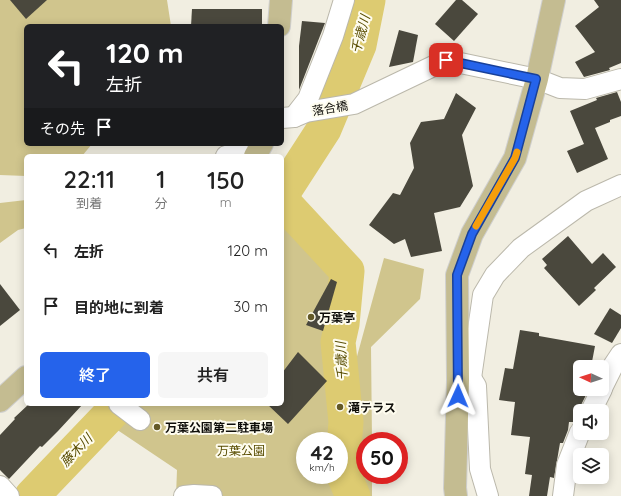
<!DOCTYPE html>
<html lang="ja">
<meta charset="utf-8">
<style>
body{margin:0;font-family:Quicksand,"Noto Sans JP",sans-serif;background:#f6f6f6;color:#222;height:100vh;display:flex;flex-direction:column;font-size:15px;white-space:nowrap}
*{box-sizing:border-box;margin:0}
p{font-size:13px;color:#767676}
.icon{flex:none;width:22px;height:22px;fill:none;stroke:currentColor;stroke-width:2;stroke-linecap:round;stroke-linejoin:round}
.map{position:relative;flex:1;overflow:hidden}
.drawer{position:absolute;left:24px;top:154px;width:260px;height:252px;display:flex;flex-direction:column;background:#fff;border-radius:6px;box-shadow:0 2px 10px #0003}
.drawer>*{flex:none}
.guide{position:absolute;left:24px;top:24px;width:260px;height:122px;border-radius:6px;box-shadow:0 2px 10px #0003;background:#202124;color:#fff;overflow:hidden}
.needle{width:26px;rotate:273deg}
.tools{position:absolute;left:573px;top:360px;display:grid;gap:8px}
.tools a{display:grid;place-items:center;width:36px;height:36px;border-radius:6px;background:#fff;box-shadow:0 2px 10px #0003;font-size:20px}
.speed{position:absolute;left:296px;top:432px;display:flex;gap:8px;font-size:20px;font-weight:700;text-align:center}
.speed>*{display:grid;place-content:center;width:52px;height:52px;border-radius:50%;background:#fff;box-shadow:0 2px 10px #0003;line-height:1}
.speed small{font-size:10px;font-weight:400}
.speed .limit{border:6px solid #d22;background:#fff;color:#111}
.pin{position:absolute;display:grid;place-items:center;width:34px;height:34px;color:#fff;margin:-17px;border-radius:8px;box-shadow:0 2px 6px #0006}
.me{position:absolute;width:44px;margin:-22px;rotate:1deg;stroke-linejoin:round;filter:drop-shadow(0 0 3px #0008)}
.turn{display:flex;align-items:center;gap:14px;height:84px;padding:0 16px;font-size:18px}
.turn .icon{width:52px;height:52px;stroke-width:2.5}
.turn b{display:block;font-size:28px;line-height:34px}
.then{display:flex;align-items:center;height:38px;padding:0 16px;background:#0003;gap:8px;font-size:15px}
.eta{display:flex;justify-content:space-evenly;align-items:center;height:68px;text-align:center}
.eta b{font-size:24px;font-weight:600;line-height:28px}
.action{display:flex;gap:8px;margin-top:auto;padding:8px 16px}
.action a{flex:1;height:46px;border-radius:6px;background:#2563eb;color:#fff;font-size:16px;font-weight:600;line-height:46px;text-align:center}
.action a+a{background:#f6f6f6;color:#222}
ul{padding:0;list-style:none}
li{display:flex;align-items:center;gap:12px;height:56px;padding:0 16px}
li div{flex:1}
li b{display:block;font-size:15px}
li em{font-style:normal}
.map>svg:first-child{display:block}
.green{fill:#d0c58d;fill-rule:evenodd}
.lines{fill:none;stroke-linecap:round;stroke-linejoin:round}
.river{stroke:#ddcb71;stroke-width:35}
.building{fill:#4a483d}
.minor-casing{stroke:#bbb8ab;stroke-width:22}
.major-casing{stroke:#cfcfce;stroke-width:24}
.minor{stroke:#fff;stroke-width:20}
.major{stroke:#c4bc91;stroke-width:22}
.route-casing{stroke:#184099;stroke-width:10}
.route{stroke:#2563eb;stroke-width:7}
.slow{stroke:#f59e0b;stroke-width:7}
.poi-dot{fill:#635926;stroke:#fefcee;stroke-width:1.5}
.labels{text-anchor:middle;dominant-baseline:central;stroke-width:4;stroke-linejoin:round;paint-order:stroke}
.street-label{font-size:12px;fill:#0e0d09;stroke:#fefcee}
.poi-label{font-size:12px;font-weight:bold;fill:#0e0d09;stroke:#fefcee;text-anchor:start}
.park-label{font-size:12px;fill:#574b00;stroke:#fefcee}
.water-label{font-size:13px;font-style:italic;fill:#584c01;stroke:#fefcee}
</style>
<div class="map">
<svg width="621" height="496" viewBox="0 0 621 496">
<rect width="100%" height="100%" fill="#f1eee1"/>
<g class="green">
<path d="M0,0H167L171,26H26V144H92L82,156H26V176L0,175Z"/>
<path d="M26,200V228L18,230L0,243V203Z"/>
<path d="M282,201L347,271L342,324L338,342L341,379L356,360L384,258L424,269L420,299L371,347L372,441H365V475H372V496H176L177,470L110,425L122,404H282ZM305,441H339V475H305Z"/>
</g>
<g class="lines">
<g class="river">
<path d="M282,194L324,129L359,45L368,0"/>
<path d="M282,201L347,271L342,324L338,342L346,422L342,471L353,496"/>
<path d="M32,496L120,404"/>
</g>
</g>
<g class="building">
<path d="M10,0H47L26,19Z"/>
<path d="M456,0H462L478,14L454,41L435,24Z"/>
<path d="M594,0H621V63L609,68L610,70L584,77L575,62L595,52L575,26L599,7Z"/>
<path d="M192,9H262V26H191Z"/>
<path d="M302,21L325,23L299,90V46Z"/>
<path d="M399,30L418,35L413,62L389,67Z"/>
<path d="M617,92L621,102V116L610,120V122L595,128L608,159L577,173L567,151L584,144L570,111L597,100L596,98Z"/>
<path d="M456,93L476,108L462,135L473,186L460,207L434,213L442,251L411,257L405,239L394,244L369,225L393,193L400,195L414,168L410,143L421,122L444,119Z"/>
<path d="M568,236L592,264L603,253L616,267L594,288L596,290L579,306L544,268L547,265L542,259Z"/>
<path d="M331,279L337,282L323,331L306,325Z"/>
<path d="M0,284L20,310L0,326Z"/>
<path d="M610,308L621,315V328L612,343L594,334Z"/>
<path d="M520,330L539,333V336L595,346L591,367H580V389H588L587,393L580,407L577,406L574,422H569L568,430L563,443H560L554,478L550,477L547,496H529L532,475L525,474L530,437L511,435L515,402L499,400L505,368L513,369Z"/>
<path d="M298,352L327,381L288,424L267,404H282V373Z"/>
<path d="M29,404H83L58,431L42,447L40,446L9,479L0,470V435L15,419L14,418Z"/>
</g>
<g class="lines">
<g class="minor-casing">
<g id="minor">
<path d="M294,117L308,99L333,36L344,0"/>
<path d="M282,118L294,117L306,112L354,104L446,60L537,79L560,88L585,89L621,79"/>
<path d="M226,156L240,154L245,156"/>
<path d="M471,378L476,386L480,469L488,496"/>
<path d="M458,380L471,378L483,295L495,275L521,248L586,201L621,185"/>
<path d="M602,388L613,366L621,354"/>
<path d="M119,404L140,420"/>
<path d="M591,411L602,389"/>
<path d="M0,486L9,496"/>
<path d="M184,496L194,495L212,496"/>
<path d="M563,496L567,465L580,432"/>
</g>
</g>
<g class="major-casing">
<g id="major">
<path d="M279,26L281,0"/>
<path d="M255,156L262,144"/>
<path d="M0,401L26,377"/>
<path d="M456,496L455,488L458,380L457,275L472,234L515,158L537,79L554,0"/>
</g>
</g>
<use href="#minor" class="minor"/>
<use href="#major" class="major"/>
</g>
<g class="lines">
<g class="route-casing">
<path id="route" d="M446,60L536,79L515,158L472,234L457,275L458,396"/>
</g>
<use href="#route" class="route"/>
<path class="slow" d="M476,226L515,158L517,152"/>
</g>
<g class="poi-dot">
<circle cx="311" cy="317" r="4"/>
<circle cx="340" cy="407" r="4"/>
<circle cx="157" cy="427" r="4"/>
</g>
<g class="labels">
<g class="street-label">
<text transform="translate(330 108) rotate(-10)">落合橋</text>
</g>
<g class="poi-label">
<text x="319" y="317">万葉亭</text>
<text x="348" y="407">滝テラス</text>
<text x="165" y="427">万葉公園第二駐車場</text>
</g>
<g class="park-label">
<text x="241" y="450">万葉公園</text>
</g>
<g class="water-label">
<text transform="translate(360 34) rotate(-75)">千歳川</text>
<text transform="translate(341 361) rotate(-93)">千歳川</text>
<text transform="translate(76 450) rotate(-46)">藤木川</text>
</g>
</g>
</svg>
<div class="tools">
<a><svg class="needle" viewBox="-14 -14 28 28"><path d="M0-13l5 13h-10z" fill="#e53935"/><path d="M0 13l5-13h-10z" fill="#767676"/></svg></a>
<a><svg class="icon" aria-label="sound" viewBox="0 0 24 24"><path d="M4 9h4l5-4v14l-5-4H4zM17 9q2 3 0 6"/></svg></a>
<a><svg class="icon" aria-label="layers" viewBox="0 0 24 24"><path d="M12 4l9 5-9 5-9-5zM3 14l9 5 9-5"/></svg></a>
</div>
<div class="speed"><div>42<small>km/h</small></div><div class="limit">50</div></div>
<div class="pin" style="left:446px;top:60px;background:#d93025"><svg class="icon" aria-label="arrive" viewBox="0 0 24 24"><path d="M6 21V4h12l-3 4 3 4H6"/></svg></div>
<svg class="me" style="left:458px;top:396px" viewBox="-20 -20 40 40"><path d="M0-17L14 15 0 8-14 15z" fill="#2563eb" stroke="#fff" stroke-width="4"/></svg>
<div class="guide">
<div class="turn"><svg class="icon" aria-label="left" viewBox="0 0 24 24"><path d="M17 20v-9H6M10 6l-5 5 5 5"/></svg><div><b>120 m</b>左折</div></div>
<div class="then">その先<svg class="icon" aria-label="arrive" viewBox="0 0 24 24"><path d="M6 21V4h12l-3 4 3 4H6"/></svg></div>
</div>
<section class="drawer">
<div class="eta">
<div><b>22:11</b><p>到着</p></div>
<div><b>1</b><p>分</p></div>
<div><b>150</b><p>m</p></div>
</div>
<ul>
<li><svg class="icon" aria-label="left" viewBox="0 0 24 24"><path d="M17 20v-9H6M10 6l-5 5 5 5"/></svg><div><b>左折</b></div><em>120 m</em></li>
<li><svg class="icon" aria-label="arrive" viewBox="0 0 24 24"><path d="M6 21V4h12l-3 4 3 4H6"/></svg><div><b>目的地に到着</b></div><em>30 m</em></li>
</ul>
<div class="action"><a>終了</a><a>共有</a></div>
</section>
</div>
